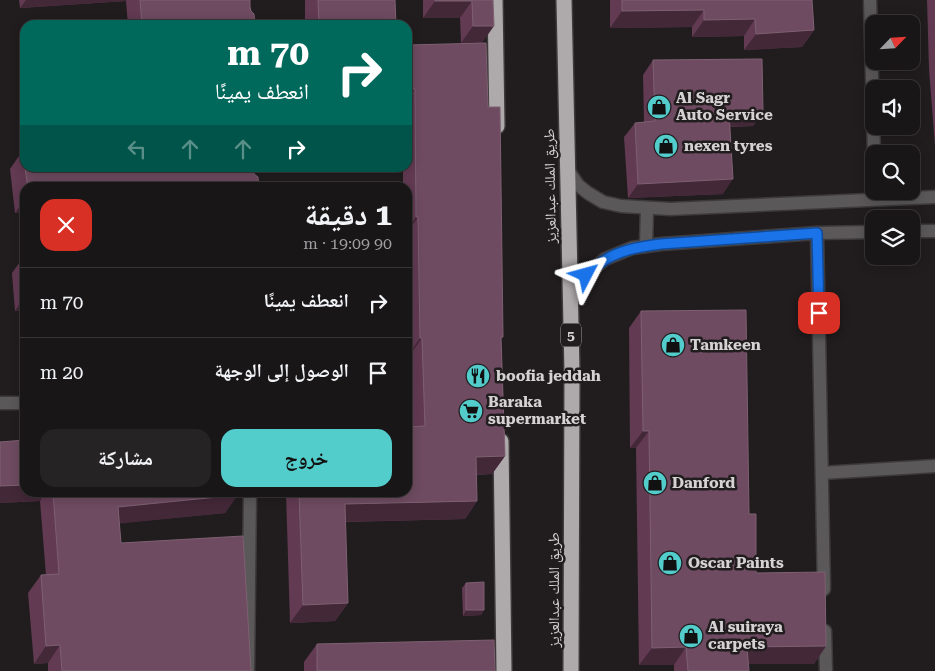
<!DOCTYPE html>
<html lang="ar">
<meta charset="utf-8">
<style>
body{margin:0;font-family:"Roboto Serif","Noto Naskh Arabic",serif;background:#262324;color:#f1f3f6;direction:rtl;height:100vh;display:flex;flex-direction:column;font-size:19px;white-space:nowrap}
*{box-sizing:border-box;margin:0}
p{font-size:16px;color:#9f9fa1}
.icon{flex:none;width:28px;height:28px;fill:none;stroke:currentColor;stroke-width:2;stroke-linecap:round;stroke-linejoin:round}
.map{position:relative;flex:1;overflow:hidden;direction:ltr}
.panel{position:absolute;left:20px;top:182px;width:392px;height:315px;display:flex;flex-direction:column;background:#191617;border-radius:15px;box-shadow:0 2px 12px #0003,0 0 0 1px #373536;direction:rtl}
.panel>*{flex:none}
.guide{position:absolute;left:20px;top:20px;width:392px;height:152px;border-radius:15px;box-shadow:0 2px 12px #0003,0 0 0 1px #373536;direction:rtl;background:#00695c;color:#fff;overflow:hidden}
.needle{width:32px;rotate:65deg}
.fabs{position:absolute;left:865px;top:15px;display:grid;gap:10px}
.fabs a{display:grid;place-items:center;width:55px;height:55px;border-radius:10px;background:#191617;box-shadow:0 2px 12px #0003,0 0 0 1px #373536;font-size:25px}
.pin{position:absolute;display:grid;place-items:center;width:42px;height:42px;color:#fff;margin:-21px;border-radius:10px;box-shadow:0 2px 8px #0006}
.me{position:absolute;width:55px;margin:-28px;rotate:51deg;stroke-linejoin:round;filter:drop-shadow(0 0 4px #0008)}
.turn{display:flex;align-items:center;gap:18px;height:105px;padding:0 20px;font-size:22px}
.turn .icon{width:65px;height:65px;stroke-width:2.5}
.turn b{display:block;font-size:35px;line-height:42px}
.lanes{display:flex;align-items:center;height:48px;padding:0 20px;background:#0003;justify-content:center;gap:25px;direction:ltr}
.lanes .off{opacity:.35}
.round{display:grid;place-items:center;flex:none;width:52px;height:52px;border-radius:15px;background:#262324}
.summary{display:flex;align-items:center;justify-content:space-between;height:85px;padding:0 20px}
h1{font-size:30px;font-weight:700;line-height:38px}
.button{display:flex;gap:10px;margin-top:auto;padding:10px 20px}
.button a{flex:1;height:58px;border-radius:15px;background:#52cdcc;color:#111;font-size:20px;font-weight:700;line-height:58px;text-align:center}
.button a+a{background:#262324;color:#f1f3f6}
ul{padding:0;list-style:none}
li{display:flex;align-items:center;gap:15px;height:70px;padding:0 20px;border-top:1px solid #373536}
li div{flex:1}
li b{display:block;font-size:19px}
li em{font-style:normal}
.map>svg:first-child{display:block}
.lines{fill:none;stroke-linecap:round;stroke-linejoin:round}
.street-casing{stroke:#3e3a3c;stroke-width:15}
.highway-casing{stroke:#3e3a3c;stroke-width:18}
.street{stroke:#5a5859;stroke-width:12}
.highway{stroke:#aea9ab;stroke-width:15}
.wall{fill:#623a52}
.shaded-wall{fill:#432838}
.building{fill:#6e4b60;stroke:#7e6072}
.route-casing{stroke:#114b97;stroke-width:12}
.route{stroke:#1a73e8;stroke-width:9}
.labels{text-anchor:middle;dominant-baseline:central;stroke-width:5;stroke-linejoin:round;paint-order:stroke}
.shield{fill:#211d1f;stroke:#9f9c9e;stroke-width:1}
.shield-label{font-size:14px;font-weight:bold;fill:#d5d2d4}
.poi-label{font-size:15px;font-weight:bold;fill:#d5d2d4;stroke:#211d1f;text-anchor:start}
.street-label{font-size:15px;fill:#d5d2d4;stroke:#211d1f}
</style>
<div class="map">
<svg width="935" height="671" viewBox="0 0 935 671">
<rect width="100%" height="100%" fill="#211d1f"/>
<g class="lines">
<g class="street-casing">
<g id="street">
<path d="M870,0L874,154"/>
<path d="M568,170L578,185L588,193L603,202L621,206L670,209L935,197"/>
<path d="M911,231H935"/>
<path d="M817,233L824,589"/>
<path d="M646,246L647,208"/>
<path d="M570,296L586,275L605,259L632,248L661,244L817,233L874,232"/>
<path d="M0,403H25"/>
<path d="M822,473L935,466"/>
<path d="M825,631L826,671"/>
<path d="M248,671L250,492"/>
</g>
</g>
<g class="highway-casing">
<g id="highway">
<path d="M495,0L497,126"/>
<path d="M564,0L572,372L571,671"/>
<path d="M501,441L504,671"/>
</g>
</g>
<use href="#street" class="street"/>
<use href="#highway" class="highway"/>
</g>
<g class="wall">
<path d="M19,0H250V7L255,25H128L126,1L20,8Z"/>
<path d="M305,0H395L396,25H305Z"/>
<path d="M423,0H493L482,43H461L460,18H423Z"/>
<path d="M610,0H812L814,30L802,47L744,50V36L692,37V27L610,28Z"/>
<path d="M927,0H935V146L929,69Z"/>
<path d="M408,45L488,107L503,337L501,339L505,456L492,474L476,475L477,501L465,519L345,522L348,603L335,621L290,623L286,492H408L411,427L409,356H408V188H403V168H408Z"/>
<path d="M653,60L763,112L753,126L730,127L723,194L628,198L624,137L635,123L644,122L643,75Z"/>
<path d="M23,150L253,170L259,188H25V212L15,213L10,169Z"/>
<path d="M25,255V310L15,311L12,273Z"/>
<path d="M641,311L749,514L756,573L826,646L814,664H748V671H674V665H639L636,448H630L629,328Z"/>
<path d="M0,442L25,492H238L225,513L119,523L121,543L251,671H48V663L34,664L28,593L41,575H46L40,501L0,503Z"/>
<path d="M466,583L484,610L481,615L463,616L462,588Z"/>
<path d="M317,644L495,671H304V662Z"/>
</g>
<g class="shaded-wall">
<path d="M26,0H127L126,1L20,8Z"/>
<path d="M435,1H472L460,18H423Z"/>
<path d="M704,10L692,27L610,28L622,11Z"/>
<path d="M755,19L744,36L692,37L704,20Z"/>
<path d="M473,26H494L482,43H461Z"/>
<path d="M814,30L802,47L744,50L756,34Z"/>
<path d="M411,89H415L408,100V94Z"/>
<path d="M729,112H763L753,126L719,127Z"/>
<path d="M733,179L723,194L628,198L638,184Z"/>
<path d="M25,199V212L15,213Z"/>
<path d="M416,217H418L408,232V230Z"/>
<path d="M25,296V310L15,311Z"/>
<path d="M420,338H422L409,356H408Z"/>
<path d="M643,431H649L636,448H630Z"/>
<path d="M505,456L492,474L463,475L476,457Z"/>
<path d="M25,485V492H46L40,501L0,503V486Z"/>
<path d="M238,495L225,513L106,525L118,507Z"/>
<path d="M477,501L465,519L332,522L345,504Z"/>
<path d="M348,603L335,621L290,623L303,605Z"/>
<path d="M466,610H484L481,615L463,616Z"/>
<path d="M60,645L48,663L34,664L46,646Z"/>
<path d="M826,646L814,664H735L747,647Z"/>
<path d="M686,647L674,665H639L652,648Z"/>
</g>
<g class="building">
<path d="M140,0H250V7L251,11L254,14L255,25H142Z"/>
<path d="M318,0H395L396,25H319Z"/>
<path d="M435,0H493L494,26H473L472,1H435Z"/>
<path d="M622,0H812L814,30L756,34L755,19L704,20V10L622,11Z"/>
<path d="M486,43L488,107H500L503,337H501L505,456L476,457L477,501L345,504L348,603L303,605L299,492H408V427L425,426L422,338H420L418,217H416L415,89H411V86H408V45Z"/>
<path d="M762,59L763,112H729L733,179L638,184L635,123L655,121L653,60Z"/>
<path d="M23,150H25V167Z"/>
<path d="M25,168H253L254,174L258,177L259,188H28Z"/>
<path d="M746,310L749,514H756V573L825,572L826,646L747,647L749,671H688L686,647L652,648L649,431H643L641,311Z"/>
<path d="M25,440V485L0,486V442Z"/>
<path d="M53,492H238V495L118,507L121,543L243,536L251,671H62L60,645L46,646L41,575L59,574Z"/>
<path d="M484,582V610H466V583Z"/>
<path d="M494,640L495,671H317V644Z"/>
</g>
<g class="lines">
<g class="route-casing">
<path id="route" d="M586,275C592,270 598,264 605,260C620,250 643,246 661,244L817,233L819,313"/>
</g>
<use href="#route" class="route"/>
</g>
<defs>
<g id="shop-disc" transform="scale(1.25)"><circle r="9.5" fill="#52cdcc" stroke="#211d1f"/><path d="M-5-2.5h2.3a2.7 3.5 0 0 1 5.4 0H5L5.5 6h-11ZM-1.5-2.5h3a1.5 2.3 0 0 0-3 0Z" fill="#111"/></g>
<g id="restaurant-disc" transform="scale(1.25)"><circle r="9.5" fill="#52cdcc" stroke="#211d1f"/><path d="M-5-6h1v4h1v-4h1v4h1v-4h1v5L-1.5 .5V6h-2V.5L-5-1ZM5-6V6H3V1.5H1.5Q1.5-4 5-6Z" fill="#111"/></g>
<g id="supermarket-disc" transform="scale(1.25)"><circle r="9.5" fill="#52cdcc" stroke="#211d1f"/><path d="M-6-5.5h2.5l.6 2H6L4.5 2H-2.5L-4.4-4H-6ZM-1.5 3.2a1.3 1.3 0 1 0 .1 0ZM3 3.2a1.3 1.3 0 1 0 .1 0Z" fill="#111"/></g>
</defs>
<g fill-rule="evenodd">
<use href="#shop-disc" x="659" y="107"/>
<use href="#shop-disc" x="666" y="146"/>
<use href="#shop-disc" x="673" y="345"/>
<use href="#restaurant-disc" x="478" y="376"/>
<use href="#supermarket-disc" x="471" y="411"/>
<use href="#shop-disc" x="655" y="483"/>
<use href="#shop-disc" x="670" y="563"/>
<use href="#shop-disc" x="691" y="636"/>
</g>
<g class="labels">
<rect class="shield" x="561" y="323.5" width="20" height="23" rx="4"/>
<g class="shield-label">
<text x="571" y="335">5</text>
</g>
<g class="poi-label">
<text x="676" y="98">Al Sagr<tspan x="676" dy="17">Auto Service</tspan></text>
<text x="684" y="146">nexen tyres</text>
<text x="690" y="345">Tamkeen</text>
<text x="496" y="376">boofia jeddah</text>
<text x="488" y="402">Baraka<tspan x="488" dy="17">supermarket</tspan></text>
<text x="672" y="483">Danford</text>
<text x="688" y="563">Oscar Paints</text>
<text x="708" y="627">Al suiraya<tspan x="708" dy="17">carpets</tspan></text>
</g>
<g class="street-label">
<text transform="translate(550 186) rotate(-91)">طريق الملك عبدالعزيز</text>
<text transform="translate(554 590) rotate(-90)">طريق الملك عبدالعزيز</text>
</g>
</g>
</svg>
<div class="fabs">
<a><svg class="needle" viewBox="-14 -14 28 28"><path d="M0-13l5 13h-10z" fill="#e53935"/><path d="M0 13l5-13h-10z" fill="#9f9fa1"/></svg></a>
<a><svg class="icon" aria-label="sound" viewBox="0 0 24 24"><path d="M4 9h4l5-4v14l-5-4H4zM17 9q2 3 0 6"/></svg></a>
<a><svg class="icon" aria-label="search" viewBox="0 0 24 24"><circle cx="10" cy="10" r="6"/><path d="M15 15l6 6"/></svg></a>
<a><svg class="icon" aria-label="layers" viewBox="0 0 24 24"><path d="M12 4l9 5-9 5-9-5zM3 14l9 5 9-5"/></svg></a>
</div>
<div class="pin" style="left:819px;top:313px;background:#d93025"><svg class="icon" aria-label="arrive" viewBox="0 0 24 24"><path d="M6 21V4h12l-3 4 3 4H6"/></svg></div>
<svg class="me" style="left:586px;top:275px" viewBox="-20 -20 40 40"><path d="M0-17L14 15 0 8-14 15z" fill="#1a73e8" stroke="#fff" stroke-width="4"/></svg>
<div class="guide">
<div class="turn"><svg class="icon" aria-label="right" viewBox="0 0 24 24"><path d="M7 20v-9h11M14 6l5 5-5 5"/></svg><div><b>70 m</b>انعطف يمينًا</div></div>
<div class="lanes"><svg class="icon off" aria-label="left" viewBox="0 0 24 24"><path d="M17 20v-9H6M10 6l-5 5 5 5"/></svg><svg class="icon off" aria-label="ahead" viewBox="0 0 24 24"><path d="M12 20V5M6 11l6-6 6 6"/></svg><svg class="icon off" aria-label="ahead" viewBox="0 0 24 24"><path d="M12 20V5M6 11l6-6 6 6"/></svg><svg class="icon" aria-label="right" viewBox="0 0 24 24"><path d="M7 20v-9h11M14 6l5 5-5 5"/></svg></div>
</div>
<section class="panel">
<div class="summary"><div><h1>1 دقيقة</h1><p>90 m · 19:09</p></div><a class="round" style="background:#d93025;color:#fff"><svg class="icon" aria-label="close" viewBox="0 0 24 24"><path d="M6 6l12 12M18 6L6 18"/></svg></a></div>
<ul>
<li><svg class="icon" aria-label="right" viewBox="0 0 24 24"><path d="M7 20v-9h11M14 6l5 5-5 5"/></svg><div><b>انعطف يمينًا</b></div><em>70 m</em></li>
<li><svg class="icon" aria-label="arrive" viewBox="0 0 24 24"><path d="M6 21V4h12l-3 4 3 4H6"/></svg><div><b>الوصول إلى الوجهة</b></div><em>20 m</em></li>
</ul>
<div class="button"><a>خروج</a><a>مشاركة</a></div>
</section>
</div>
